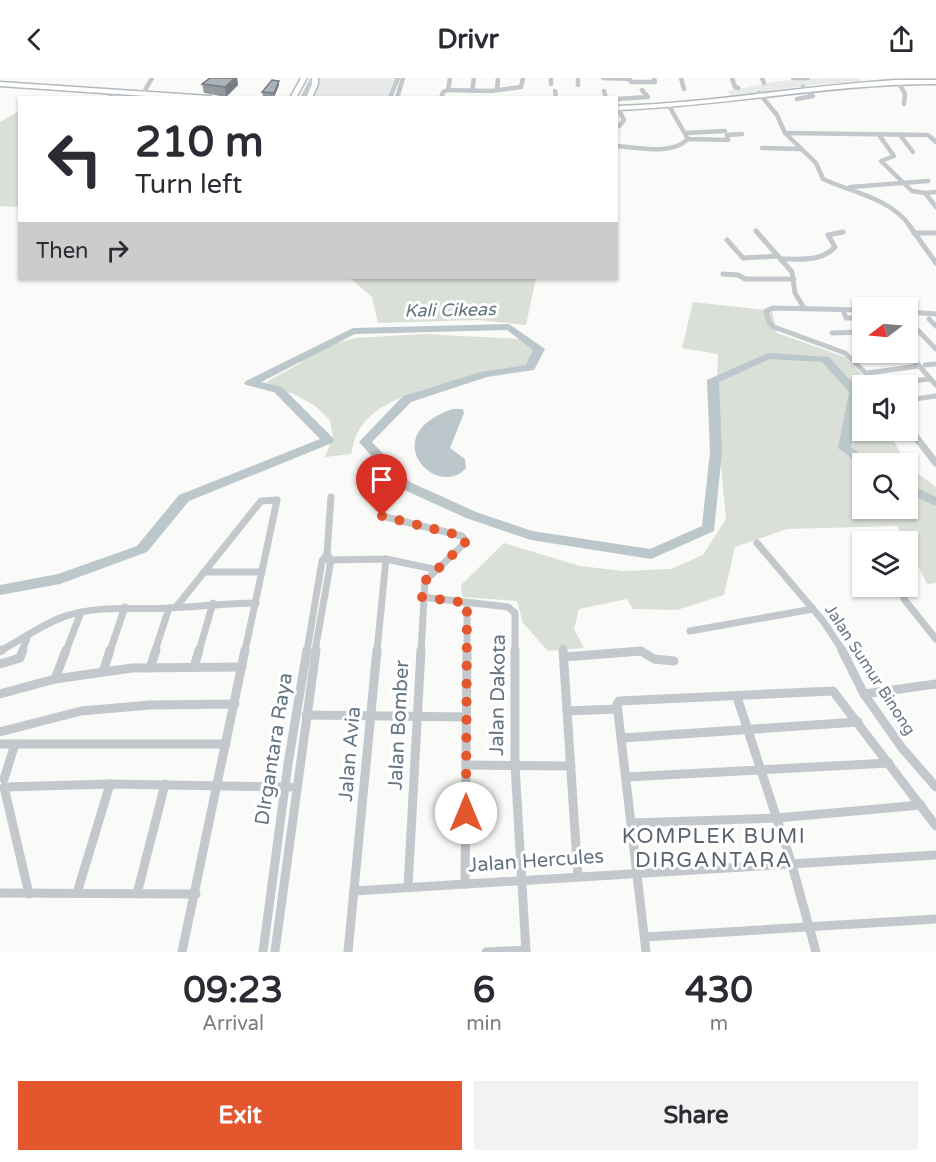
<!DOCTYPE html>
<style>
body{margin:0;font-family:"Varela Round",sans-serif;background:#f2f2f3;color:#2b2b33;height:100vh;display:flex;flex-direction:column;font-size:22px;white-space:nowrap}
*{box-sizing:border-box;margin:0}
p{font-size:20px;color:#7c7c81}
.icon{flex:none;width:33px;height:33px;fill:none;stroke:currentColor;stroke-width:2;stroke-linecap:round;stroke-linejoin:round}
.map{position:relative;height:874px;overflow:hidden}
.sheet{display:flex;flex-direction:column;background:#fff;flex:1}
.sheet>*{flex:none}
.top-card{position:absolute;left:18px;top:18px;width:600px;height:183px;border-radius:0px;box-shadow:0 2px 4px #0004;background:#fff;color:#2b2b33;overflow:hidden}
.needle{width:39px;rotate:254deg}
.fabs{position:absolute;left:852px;top:219px;display:grid;gap:12px}
.fabs a{display:grid;place-items:center;width:66px;height:66px;border-radius:0px;background:#fff;box-shadow:0 2px 4px #0004;font-size:30px}
.pin{position:absolute;display:grid;place-items:center;width:51px;height:51px;color:#fff;margin:-62px -26px;border-radius:50% 50% 50% 0;rotate:-45deg;box-shadow:0 0 6px #0007}
.pin .icon{rotate:45deg}
.me{position:absolute;width:66px;margin:-33px;rotate:0deg;stroke-linejoin:round;filter:drop-shadow(0 0 4px #0008)}
.turn{display:flex;align-items:center;gap:21px;height:126px;padding:0 18px;font-size:27px}
.turn .icon{width:78px;height:78px;stroke-width:2.5}
.turn b{display:block;font-size:42px;line-height:51px}
.then{display:flex;align-items:center;height:57px;padding:0 18px;background:#0003;gap:12px;font-size:22px}
.eta{display:flex;justify-content:space-evenly;align-items:center;height:102px;text-align:center}
.eta b{font-size:36px;font-weight:700;line-height:42px}
.primary-button{display:flex;gap:12px;margin-top:auto;padding:12px 18px}
.primary-button a{flex:1;height:69px;border-radius:0px;background:#e4572e;color:#fff;font-size:24px;font-weight:700;line-height:69px;text-align:center}
.primary-button a+a{background:#f2f2f3;color:#2b2b33}
header{display:flex;justify-content:space-between;align-items:center;height:78px;padding:0 18px;background:#fff;font-size:27px;font-weight:700}
.map>svg:first-child{display:block}
.built{fill:#e8e9e9}
.green{fill:#dadfd7}
.water{fill:#bbc7cb}
.lines{fill:none;stroke-linecap:round;stroke-linejoin:round}
.river{fill:#bbc7cb;fill-rule:evenodd}
.secondary-casing{stroke:#b3babf;stroke-width:3}
.street-far3{stroke:#c3c8cc;stroke-width:4.5}
.street-far2{stroke:#c3c8cc;stroke-width:5}
.street-far1{stroke:#c3c8cc;stroke-width:7}
.street{stroke:#c3c8cc;stroke-width:9}
.secondary{fill:#fff;fill-rule:evenodd}
.wall{fill:#929a9f}
.shaded-wall{fill:#777d82}
.building{fill:#aab3b9;stroke:#777d82;stroke-width:1.5}
.route{stroke:#e4572e;stroke-width:10;stroke-dasharray:0 18}
.labels{text-anchor:middle;dominant-baseline:central;stroke-width:6;stroke-linejoin:round;paint-order:stroke}
.street-label{font-size:16px;fill:#657683;stroke:#fff}
.water-label{font-size:18px;font-style:italic;fill:#60757c;stroke:#fff}
.near-street-label{font-size:20px;fill:#657683;stroke:#fff}
.near-neighbourhood-label{font-size:21px;letter-spacing:1.5px;fill:#57646e;stroke:#fff}
</style>
<header><svg class="icon" aria-label="back" viewBox="0 0 24 24"><path d="M15 5l-7 7 7 7"/></svg>Drivr<svg class="icon" aria-label="share" viewBox="0 0 24 24"><path d="M12 15V3M7 8l5-5 5 5M5 13v7h14v-7"/></svg></header>
<div class="map">
<svg width="936" height="874" viewBox="0 0 936 874">
<rect width="100%" height="100%" fill="#fafaf8"/>
<g class="built">
<path d="M317,0H396L389,19L312,20L318,5Z"/>
<path d="M829,0H859L862,4L809,7L733,19L727,13L779,3Z"/>
</g>
<g class="green">
<path d="M19,33V129L0,128V44Z"/>
<path d="M350,200H536L526,247L477,242L378,245L372,219Z"/>
<path d="M693,224L772,233L777,255L845,279L872,307L862,308V352L888,353L906,385L862,386V430H908V388L936,409V505L927,506L908,468V464L905,463L897,448L787,451L735,469L724,517L677,532L633,531L627,521L579,531L574,551L584,570L548,573L523,545L517,523L462,519L461,507L504,465L580,488L623,493L671,491L703,477L726,441L716,336L718,276L682,270Z"/>
<path d="M424,256L522,261L540,275L538,284C489,303 385,303 358,354C354,360 353,369 351,376L325,379L333,359L330,342L314,327L292,315L267,313L268,303L301,285L315,270L356,260Z"/>
</g>
<path class="water" d="M453,331H463L464,335L450,370L465,381L466,390C437,423 374,357 453,331Z"/>
<g class="lines">
<g class="river">
<path d="M509,246L545,271L534,292L487,299L411,324L372,364L410,404L476,434L532,453L650,471L702,448L710,374L707,302L768,275L829,279L861,314L851,369L874,386H862V388L838,370L849,314L822,284L770,281L719,304L722,374L714,453L651,481L531,462L466,440L400,410L359,364L403,318L481,294L526,287L533,272L507,252L355,256L261,304L282,309L332,359L334,362L332,365L189,423L147,474L60,506L0,517V507L58,496L137,468L179,417L320,361L274,314L246,307L244,305L246,303L353,250Z"/>
<path d="M908,406L936,419V428L908,415Z"/>
</g>
<g class="secondary-casing">
<g id="secondary">
<path d="M301,0H307L296,20H290Z"/>
<path d="M312,0H318V6L312,20H306L312,6Z"/>
<path d="M896,2H936V6C829,6 724,28 616,32V28C710,25 802,8 896,2Z"/>
<path d="M0,4L210,18L213,20H175L0,8Z"/>
</g>
</g>
<g class="street-far3">
<path d="M551,0V6"/>
<path d="M578,0V7"/>
<path d="M603,0L629,1"/>
<path d="M629,0L631,4H655L654,0"/>
<path d="M681,0L684,11"/>
<path d="M732,0L735,9L738,10"/>
<path d="M762,0L764,5"/>
<path d="M793,0H808"/>
<path d="M898,3L905,16L904,26"/>
<path d="M448,12L491,13L521,9L523,0"/>
<path d="M497,12L498,0"/>
<path d="M472,13L474,0"/>
<path d="M555,13L556,20"/>
<path d="M604,13L606,20"/>
<path d="M759,15L777,37L785,55L816,85L823,101C853,115 890,120 910,148"/>
<path d="M143,16L152,0"/>
<path d="M303,19L313,0"/>
<path d="M109,20L114,15"/>
<path d="M390,20L398,0"/>
<path d="M397,20L403,0"/>
<path d="M441,20L443,14L448,12L450,0"/>
<path d="M616,21L648,19L642,12"/>
<path d="M797,21L813,18L803,9"/>
<path d="M669,28L688,61L728,62L727,57L742,56"/>
<path d="M618,30L624,42L619,48"/>
<path d="M686,55L725,53"/>
<path d="M785,55L928,57L936,64"/>
<path d="M879,57L894,78L881,83L912,113L925,115L936,129"/>
<path d="M900,57L913,74"/>
<path d="M616,68C638,69 671,78 688,61"/>
<path d="M762,70L801,71"/>
<path d="M850,109L928,103"/>
<path d="M925,115L936,114"/>
</g>
<g class="street-far2">
<path d="M909,147L936,185"/>
<path d="M756,153L792,194L795,215L804,230"/>
<path d="M914,155H936"/>
<path d="M727,162L743,180L778,178"/>
<path d="M781,181C800,181 821,184 835,169L828,157L843,154"/>
<path d="M723,196L738,197L745,201H794"/>
<path d="M843,232L846,240H862"/>
<path d="M862,232L773,230L766,233L769,244L774,249L845,275L879,308"/>
<path d="M908,234L936,236"/>
<path d="M929,241L936,248"/>
<path d="M908,242L936,271"/>
<path d="M832,255L862,254"/>
<path d="M907,274L936,307"/>
<path d="M854,282L906,274"/>
<path d="M925,287L936,286"/>
<path d="M867,295L919,288"/>
<path d="M878,307L930,301"/>
<path d="M908,322L936,318"/>
</g>
<g class="street-far1">
<path d="M908,349L936,385"/>
<path d="M382,438L462,458L465,462L464,466L425,503L421,573"/>
<path d="M757,465L823,543L843,573"/>
<path d="M327,476L331,419"/>
<path d="M328,482L386,481L438,492"/>
<path d="M204,494H262"/>
<path d="M422,519L508,529L515,535V573"/>
<path d="M904,521L936,561"/>
<path d="M177,528L261,423L277,422L245,573"/>
<path d="M690,553L813,531"/>
<path d="M563,570V573"/>
<path d="M0,573C21,562 47,543 69,537C102,527 136,532 169,530C199,529 226,525 256,525"/>
<path d="M22,573L27,560"/>
<path d="M66,573L81,534"/>
<path d="M110,573L125,529"/>
<path d="M155,573L169,530"/>
<path d="M199,573L213,525"/>
<path d="M307,573L322,483L327,476L331,482L315,573"/>
<path d="M377,573L386,481"/>
<path d="M467,573V525"/>
<path d="M636,573H642"/>
</g>
<g class="street">
<path d="M515,572V687L526,874"/>
<path d="M563,572L578,799"/>
<path d="M842,572L864,616L902,670L936,709"/>
<path d="M0,573L2,572"/>
<path d="M564,579L641,573L654,581L674,583"/>
<path d="M0,586L20,580L23,572"/>
<path d="M194,589L199,572"/>
<path d="M150,590L156,572"/>
<path d="M103,594L110,572"/>
<path d="M55,601L66,572"/>
<path d="M0,616L55,601L132,590L242,589"/>
<path d="M864,616L936,606"/>
<path d="M737,619L792,787L816,874"/>
<path d="M567,633L617,631"/>
<path d="M306,637L466,639"/>
<path d="M0,654L81,633L150,627L235,626"/>
<path d="M622,660L858,644"/>
<path d="M0,666H226"/>
<path d="M466,687L571,688"/>
<path d="M626,699L889,685"/>
<path d="M4,701L15,666"/>
<path d="M632,745L777,740L921,727"/>
<path d="M465,806L467,572"/>
<path d="M408,809L421,572"/>
<path d="M354,813L936,777"/>
<path d="M0,815L196,816"/>
<path d="M77,815L110,706"/>
<path d="M29,816L4,709L110,706L290,709"/>
<path d="M137,816L165,706"/>
<path d="M645,859L936,841"/>
<path d="M275,873L316,572"/>
<path d="M182,874L245,572"/>
<path d="M263,874L288,686L307,572"/>
<path d="M348,874L377,572"/>
<path d="M486,874L526,872"/>
<path d="M646,874L617,626L619,623L833,613L936,748"/>
</g>
<use href="#secondary" class="secondary"/>
</g>
<g class="wall">
<path d="M210,0H237L238,7L226,19L204,15L202,6Z"/>
<path d="M279,3V7L274,19L263,18L262,14Z"/>
</g>
<g class="shaded-wall">
<path d="M235,0H237L238,7L226,19L225,9Z"/>
<path d="M279,3V7L274,19V15Z"/>
</g>
<g class="building">
<path d="M210,0H235L225,9L202,6Z"/>
<path d="M272,2L279,3L274,15L262,14Z"/>
</g>
<g class="lines">
<path class="route" d="M382,438L462,458L465,462V465L425,503L422,519L467,525L466,735"/>
</g>
<g class="labels">
<g class="street-label">
<text transform="translate(870 592) rotate(57)">Jalan Sumur Binong</text>
</g>
<g class="water-label">
<text transform="translate(450 232) rotate(-1)">Kali Cikeas</text>
</g>
<g class="near-street-label">
<text transform="translate(498 617) rotate(-89)">Jalan Dakota</text>
<text transform="translate(399 647) rotate(-87)">Jalan Bomber</text>
<text transform="translate(274 671) rotate(-81)">DIrgantara Raya</text>
<text transform="translate(350 676) rotate(-85)">Jalan Avia</text>
<text transform="translate(536 783) rotate(-4)">Jalan Hercules</text>
</g>
<g class="near-neighbourhood-label">
<text x="714" y="758">KOMPLEK BUMI<tspan x="714" dy="24">DIRGANTARA</tspan></text>
</g>
</g>
</svg>
<div class="fabs">
<a><svg class="needle" viewBox="-14 -14 28 28"><path d="M0-13l5 13h-10z" fill="#e53935"/><path d="M0 13l5-13h-10z" fill="#7c7c81"/></svg></a>
<a><svg class="icon" aria-label="sound" viewBox="0 0 24 24"><path d="M4 9h4l5-4v14l-5-4H4zM17 9q2 3 0 6"/></svg></a>
<a><svg class="icon" aria-label="search" viewBox="0 0 24 24"><circle cx="10" cy="10" r="6"/><path d="M15 15l6 6"/></svg></a>
<a><svg class="icon" aria-label="layers" viewBox="0 0 24 24"><path d="M12 4l9 5-9 5-9-5zM3 14l9 5 9-5"/></svg></a>
</div>
<div class="pin" style="left:382px;top:438px;background:#d93025"><svg class="icon" aria-label="arrive" viewBox="0 0 24 24"><path d="M6 21V4h12l-3 4 3 4H6"/></svg></div>
<svg class="me" style="left:466px;top:735px" viewBox="-20 -20 40 40"><circle r="19" fill="#fff"/><path d="M0-13L10 11 0 6-10 11z" fill="#e4572e"/></svg>
<div class="top-card">
<div class="turn"><svg class="icon" aria-label="left" viewBox="0 0 24 24"><path d="M17 20v-9H6M10 6l-5 5 5 5"/></svg><div><b>210 m</b>Turn left</div></div>
<div class="then">Then<svg class="icon" aria-label="right" viewBox="0 0 24 24"><path d="M7 20v-9h11M14 6l5 5-5 5"/></svg></div>
</div>
</div>
<section class="sheet">
<div class="eta">
<div><b>09:23</b><p>Arrival</p></div>
<div><b>6</b><p>min</p></div>
<div><b>430</b><p>m</p></div>
</div>
<div class="primary-button"><a>Exit</a><a>Share</a></div>
</section>
